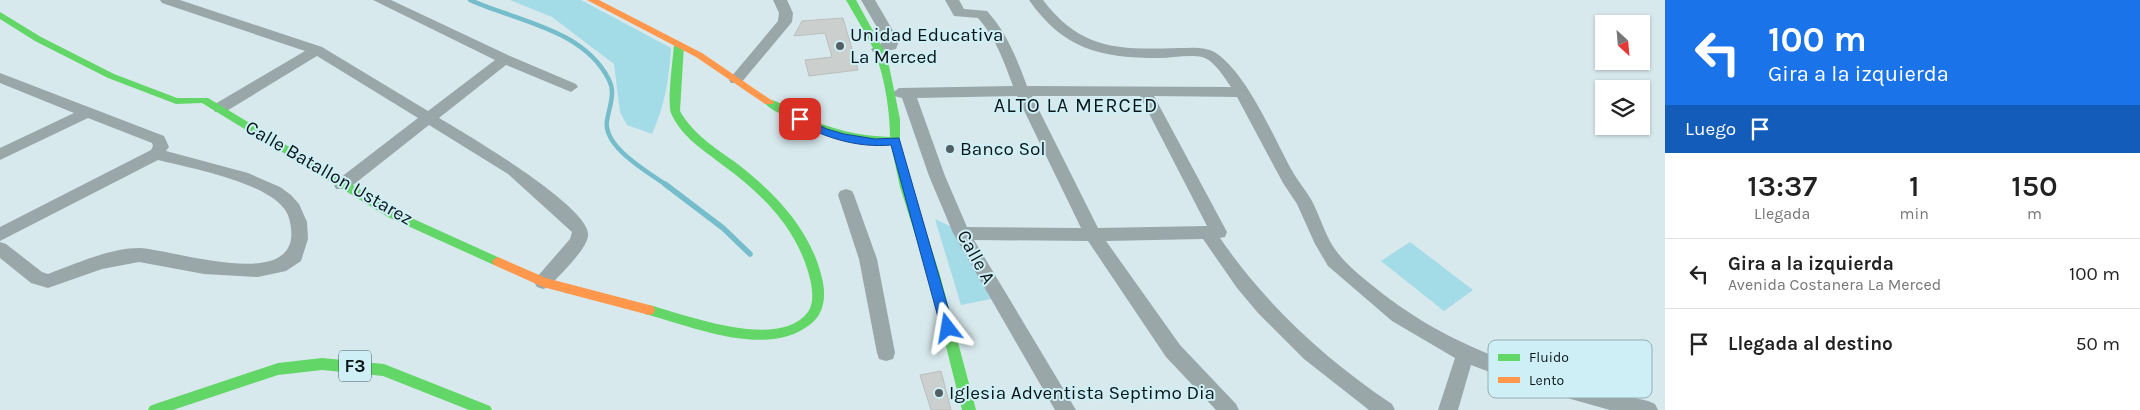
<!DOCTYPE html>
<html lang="es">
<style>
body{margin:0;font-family:Karla,sans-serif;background:#f2f2f2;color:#222;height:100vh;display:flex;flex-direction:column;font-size:19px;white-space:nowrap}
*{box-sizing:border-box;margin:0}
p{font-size:16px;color:#767676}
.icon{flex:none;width:28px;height:28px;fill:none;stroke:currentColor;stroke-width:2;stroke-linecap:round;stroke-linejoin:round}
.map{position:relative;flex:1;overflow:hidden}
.sheet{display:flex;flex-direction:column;background:#fff;width:475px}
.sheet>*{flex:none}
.top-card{background:#1a73e8;color:#fff;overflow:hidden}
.needle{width:32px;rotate:154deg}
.fabs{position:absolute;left:1595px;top:15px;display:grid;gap:10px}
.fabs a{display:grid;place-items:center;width:55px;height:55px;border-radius:0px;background:#fff;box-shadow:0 1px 4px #0004;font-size:25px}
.pin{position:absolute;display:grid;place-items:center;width:42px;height:42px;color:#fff;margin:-21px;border-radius:10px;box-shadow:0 2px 8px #0006}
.me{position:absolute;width:55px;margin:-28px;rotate:346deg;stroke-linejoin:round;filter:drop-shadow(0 0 4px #0008)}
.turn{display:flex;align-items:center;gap:18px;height:105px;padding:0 20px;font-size:22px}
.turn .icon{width:65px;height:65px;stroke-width:2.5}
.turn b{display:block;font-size:35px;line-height:42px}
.then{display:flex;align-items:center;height:48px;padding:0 20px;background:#0003;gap:10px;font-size:19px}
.eta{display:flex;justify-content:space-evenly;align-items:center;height:85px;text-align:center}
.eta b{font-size:30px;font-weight:600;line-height:35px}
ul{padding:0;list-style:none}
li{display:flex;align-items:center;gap:15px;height:70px;padding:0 20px;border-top:1px solid #e0e0e0}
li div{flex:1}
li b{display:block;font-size:19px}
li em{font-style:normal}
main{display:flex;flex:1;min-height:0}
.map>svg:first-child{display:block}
.green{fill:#a3dbe7}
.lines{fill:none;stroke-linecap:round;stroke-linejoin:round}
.stream-far1{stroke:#75bdcb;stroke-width:4.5}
.stream{stroke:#75bdcb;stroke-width:5.5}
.building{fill:#cbcfce;stroke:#bbbebd}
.street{fill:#99a7a9;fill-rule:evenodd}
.fast{fill:#63d668;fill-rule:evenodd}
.slow{fill:#ff974d;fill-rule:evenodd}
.route{fill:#1a73e8;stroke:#114b97}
.poi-dot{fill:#536063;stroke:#cfeff6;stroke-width:2}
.labels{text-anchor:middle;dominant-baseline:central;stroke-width:4;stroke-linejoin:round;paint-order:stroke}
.shield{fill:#cfeff6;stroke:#46575b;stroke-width:1}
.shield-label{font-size:18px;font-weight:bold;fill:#0b1618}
.poi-label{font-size:19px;fill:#0b1618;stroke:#cfeff6;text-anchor:start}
.street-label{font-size:19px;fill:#0b1618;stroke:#cfeff6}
.neighbourhood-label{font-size:20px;letter-spacing:1px;fill:#0b1618;stroke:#cfeff6}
.key{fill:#cfeff6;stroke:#94aeb3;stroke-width:1}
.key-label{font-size:14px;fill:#0b1618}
</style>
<main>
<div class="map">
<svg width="1665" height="410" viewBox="0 0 1665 410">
<rect width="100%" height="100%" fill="#d8e9ed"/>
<g class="green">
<path d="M510,0H581L671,48C669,79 665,105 652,134L627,125L620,112L614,64L552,17Z"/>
<path d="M935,219L952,227L991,299L961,305Z"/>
<path d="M1410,242L1473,290L1444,311L1381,261Z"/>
</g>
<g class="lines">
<path class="stream-far1" d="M470,0C516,21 584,29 609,80C616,93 609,107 607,121C603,147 648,172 666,185"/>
<path class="stream" d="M665,184L723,228L750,254"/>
</g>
<g class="building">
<path d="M843,18L858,70L809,76L805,60L832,57L825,33L794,36L802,21Z"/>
<path d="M941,371L951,410H931L920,375Z"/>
</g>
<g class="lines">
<g class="street">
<path d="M160,0H180L322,47L428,111L495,60L373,0H391L510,56L576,84L578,87L571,92L506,65L439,118C463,132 593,208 588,236C586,251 559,275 549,287L543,289L537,287L534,282L537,277L570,239L572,232L508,174L429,125L348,189H336L334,185L336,181L418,118L317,56L225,112H215L213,108L215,104L305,51L162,3Z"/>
<path d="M773,0H787L793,13L792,22L741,83H731L729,80L731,77L778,21L779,13Z"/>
<path d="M861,0H875L899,41L896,49L878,53L873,52L871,49L885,41Z"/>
<path d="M945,0H959L964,9L987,11C1007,33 1017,59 1027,86L1231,87C1224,77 1214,60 1202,57C1189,54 1172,58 1159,58C1101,58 1064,50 1029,0H1043C1081,50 1119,50 1178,48C1190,48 1205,46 1216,53C1249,76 1274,139 1294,174C1300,184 1308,193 1313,203C1321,219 1326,238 1337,252C1349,268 1367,281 1383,294C1462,355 1553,379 1648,401L1655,404L1658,410H1610L1535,389L1471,365L1458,410H1438L1455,358L1392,321L1328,266L1315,244L1297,204L1283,183L1237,97L1154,96L1227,232L1225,237L1220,238C1266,305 1325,359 1392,404L1395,410H1369L1304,359L1258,313L1237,288L1203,239L1106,241L1180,345L1236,404L1239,410H1216L1166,357L1088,241L974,240L1076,410H1055L953,233L929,176L902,98L894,96L892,93L899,88L1013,86C1004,62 996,38 978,18L954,16ZM1017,96L1081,228L967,227L945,176L917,98ZM1032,96H1140L1207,226L1098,228Z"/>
<path d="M0,73L164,136L169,147L166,151L248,173L280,187L291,195L299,204L307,222L308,239L301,261L286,271L258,277L204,274L139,262L102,269L48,288L31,283L0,258V242L6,244L42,272L48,274C75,264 110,248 139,248C174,249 311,298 289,218C280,184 189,168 158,160L0,241V227L151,150L153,146L152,143L88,118L0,160V148L74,113L0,83Z"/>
<path d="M846,189L852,191L854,195L877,259L895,353L893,359L886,361L879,359L877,353L859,259L838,195L840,191Z"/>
</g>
<g class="fast">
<path d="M846,0H856L883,49L889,66L900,119V141L912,187L940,275L976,410H962L928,275L900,187L891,145C854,143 819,134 787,117C779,113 769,109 764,102L765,100C774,97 794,112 804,117C831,129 859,136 890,137C890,110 884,73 873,48C865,32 855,16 846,0Z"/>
<path d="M0,12L41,37L114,74L177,98H208L396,211L502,259L504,262L502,265H494L388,217L202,103L176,104L108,78L35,41L0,19Z"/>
<path d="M679,42L684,45L680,111C693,134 714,147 735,162C774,192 810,228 822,278C826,294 825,312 812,323C770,359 696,328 649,315L645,314L643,310L645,306L649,305C687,315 779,351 808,312C815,302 812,285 809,275C796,227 762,194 724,166C705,151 681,137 671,113C667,103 673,58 674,45Z"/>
<path d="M322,358L384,364L490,406L492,410H469L383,376L322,370L278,375L173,410H148L150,406L155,404L278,363Z"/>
</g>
<g class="slow">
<path d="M587,0H599L702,53L774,102L773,104H765L696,57Z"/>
<path d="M498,257L546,278L649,305L653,306L655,310L653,314L649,315L543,287L494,265L492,262L494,259Z"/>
</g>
</g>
<path class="route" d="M800,116L827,129L844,134L875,139L899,138L954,328L952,332H943L941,328L891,145C857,148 826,138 796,122V117Z"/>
<g class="poi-dot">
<circle cx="840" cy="46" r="5"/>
<circle cx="950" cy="149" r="5"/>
<circle cx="939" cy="393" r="5"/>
</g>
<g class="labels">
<rect class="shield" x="339" y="350.5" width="32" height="31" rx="4"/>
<g class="shield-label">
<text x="355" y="366">F3</text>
</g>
<g class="poi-label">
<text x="850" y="35">Unidad Educativa<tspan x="850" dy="22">La Merced</tspan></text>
<text x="960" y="149">Banco Sol</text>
<text x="949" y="393">Iglesia Adventista Septimo Dia</text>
</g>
<g class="street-label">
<text transform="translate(329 173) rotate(30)">Calle Batallon Ustarez</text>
<text transform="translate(976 257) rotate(61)">Calle A</text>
</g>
<g class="neighbourhood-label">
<text x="1076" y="105">ALTO LA MERCED</text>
</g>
</g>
<rect x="1488" y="340" width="164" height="58" rx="8" class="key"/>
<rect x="1498" y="354" width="22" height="7" fill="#63d668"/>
<rect x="1498" y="377" width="22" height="6" fill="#ff974d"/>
<g class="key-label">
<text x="1529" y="362">Fluido</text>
<text x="1529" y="385">Lento</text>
</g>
</svg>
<div class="fabs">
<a><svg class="needle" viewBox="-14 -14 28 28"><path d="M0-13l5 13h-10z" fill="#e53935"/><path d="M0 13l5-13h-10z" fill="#767676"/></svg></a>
<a><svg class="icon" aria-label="layers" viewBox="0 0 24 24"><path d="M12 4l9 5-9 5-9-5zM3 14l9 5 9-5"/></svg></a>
</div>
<div class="pin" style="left:800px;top:119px;background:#d93025"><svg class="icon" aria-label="arrive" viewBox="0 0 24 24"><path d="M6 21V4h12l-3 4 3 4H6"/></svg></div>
<svg class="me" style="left:948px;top:328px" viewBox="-20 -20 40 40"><path d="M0-17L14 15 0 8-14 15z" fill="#1a73e8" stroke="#fff" stroke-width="4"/></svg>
</div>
<section class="sheet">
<div class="top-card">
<div class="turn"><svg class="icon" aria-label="left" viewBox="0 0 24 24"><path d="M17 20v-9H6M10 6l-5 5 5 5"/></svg><div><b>100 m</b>Gira a la izquierda</div></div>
<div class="then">Luego<svg class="icon" aria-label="arrive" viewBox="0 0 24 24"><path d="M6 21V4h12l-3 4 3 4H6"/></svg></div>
</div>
<div class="eta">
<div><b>13:37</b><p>Llegada</p></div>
<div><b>1</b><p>min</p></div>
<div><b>150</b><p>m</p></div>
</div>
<ul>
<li><svg class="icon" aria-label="left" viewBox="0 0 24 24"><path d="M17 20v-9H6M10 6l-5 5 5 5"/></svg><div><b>Gira a la izquierda</b><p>Avenida Costanera La Merced</p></div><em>100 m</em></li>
<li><svg class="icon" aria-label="arrive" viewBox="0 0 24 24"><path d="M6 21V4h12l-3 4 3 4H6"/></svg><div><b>Llegada al destino</b></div><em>50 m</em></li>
</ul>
</section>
</main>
